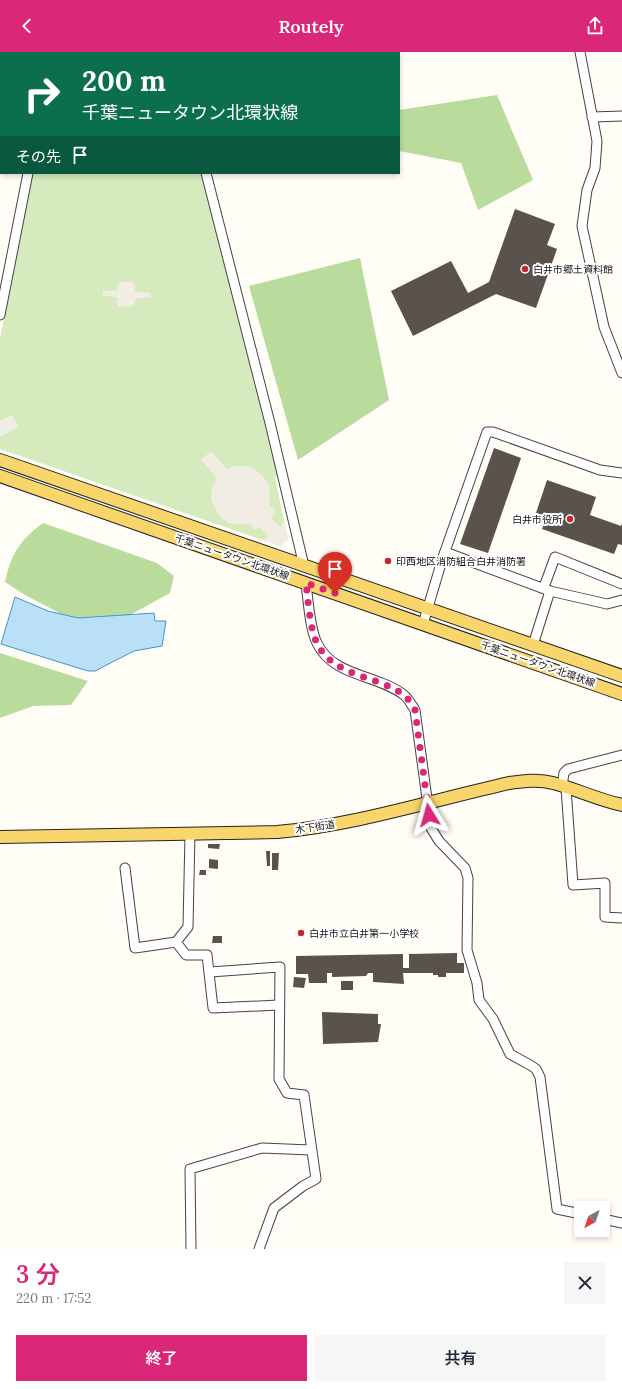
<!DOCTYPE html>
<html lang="ja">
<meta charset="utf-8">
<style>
body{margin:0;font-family:Lora,"Noto Sans JP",serif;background:#f6f6f7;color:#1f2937;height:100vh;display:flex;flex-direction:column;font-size:15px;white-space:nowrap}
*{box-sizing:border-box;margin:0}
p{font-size:13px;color:#747a83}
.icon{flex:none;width:22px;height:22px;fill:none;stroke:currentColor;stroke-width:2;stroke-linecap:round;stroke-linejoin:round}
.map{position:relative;height:1197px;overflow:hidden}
.panel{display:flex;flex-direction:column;background:#fff;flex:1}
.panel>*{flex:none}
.banner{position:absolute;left:0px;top:0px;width:400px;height:122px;box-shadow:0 2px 6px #0003;background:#0b6e4f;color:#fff;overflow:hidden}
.needle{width:26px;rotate:220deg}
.controls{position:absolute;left:574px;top:1149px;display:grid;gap:8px}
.controls a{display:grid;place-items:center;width:36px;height:36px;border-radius:0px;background:#fff;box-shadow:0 2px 6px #0003;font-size:20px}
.pin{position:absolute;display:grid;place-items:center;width:34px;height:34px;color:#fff;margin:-41px -17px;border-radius:50% 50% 50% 0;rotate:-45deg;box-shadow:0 0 4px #0007}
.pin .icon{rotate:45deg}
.me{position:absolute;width:44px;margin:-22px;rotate:352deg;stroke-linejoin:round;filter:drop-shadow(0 0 3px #0008)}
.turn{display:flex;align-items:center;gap:14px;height:84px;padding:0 16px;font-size:18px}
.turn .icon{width:52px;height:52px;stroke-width:2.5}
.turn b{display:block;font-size:28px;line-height:34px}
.then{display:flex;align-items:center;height:38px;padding:0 16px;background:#0003;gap:8px;font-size:15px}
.round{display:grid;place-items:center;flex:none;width:42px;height:42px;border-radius:0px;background:#f6f6f7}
.head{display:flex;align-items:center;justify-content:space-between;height:68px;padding:0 16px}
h1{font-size:24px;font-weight:600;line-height:30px;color:#db2777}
.button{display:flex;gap:8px;margin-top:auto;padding:8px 16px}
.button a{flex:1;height:46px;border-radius:0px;background:#db2777;color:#fff;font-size:16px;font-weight:600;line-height:46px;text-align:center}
.button a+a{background:#f6f6f7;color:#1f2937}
header{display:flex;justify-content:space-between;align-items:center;height:52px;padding:0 16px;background:#db2777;color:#fff;font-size:18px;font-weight:600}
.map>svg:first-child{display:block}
.green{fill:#d5ebbd}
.forest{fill:#b9dc9c}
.plaza{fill:#f1ede2}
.water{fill:#b9e0f7;stroke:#3f96cf}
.building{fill:#5a524d}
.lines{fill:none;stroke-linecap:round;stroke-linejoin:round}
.minor-casing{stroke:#444;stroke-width:11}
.major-casing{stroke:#222;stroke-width:14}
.minor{stroke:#fff;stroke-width:9}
.major{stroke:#f9d66b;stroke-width:12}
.route{stroke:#db2777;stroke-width:7;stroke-dasharray:0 12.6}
.poi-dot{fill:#c4262e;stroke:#fff;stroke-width:1.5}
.labels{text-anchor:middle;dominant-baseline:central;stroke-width:4;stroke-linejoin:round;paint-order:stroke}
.poi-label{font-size:10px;fill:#111;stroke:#fff;text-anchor:start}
.street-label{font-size:10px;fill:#111;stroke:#fff}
</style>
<header><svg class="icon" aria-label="back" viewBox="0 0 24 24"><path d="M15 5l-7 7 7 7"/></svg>Routely<svg class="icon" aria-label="share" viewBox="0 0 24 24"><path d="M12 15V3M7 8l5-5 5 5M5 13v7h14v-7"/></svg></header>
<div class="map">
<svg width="622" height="1197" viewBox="0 0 622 1197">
<rect width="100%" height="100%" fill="#fffdf5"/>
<path class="green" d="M32,121H202L279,423L275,425L288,487L280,494L0,397V286Z"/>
<g class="forest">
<path d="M216,0H386V1H218Z"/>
<path d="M497,43L533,128L478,158L461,111L399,99V58Z"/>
<path d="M360,206L389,348L298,408L249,234Z"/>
<path d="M43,471L157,511L174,524L170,541L130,563L86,575L25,543L5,530C11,502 20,488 43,471Z"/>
<path d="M0,601L88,629L71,653L33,654L0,666Z"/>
</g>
<g class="plaza">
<path d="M120,230H133L135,233V240L151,241V246H136L134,254L120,255L117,252V245L103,244V239H117V234Z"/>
<path d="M12,363L18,375L0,385V369Z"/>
<path d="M211,399L227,417L234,414H247L253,416L263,424L270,435L269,453L276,459L271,466L280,475L285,470L288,487L280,494L264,489L268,484L261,476L254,477L249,472H231L220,465L211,448L212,436L217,426L201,408Z"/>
</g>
<path class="water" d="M15,545L48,559L78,566L154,561L155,569H166L162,594L134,599L95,619H88L1,592Z"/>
<g class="building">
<path d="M515,157L555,172L547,193L557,197L536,256L496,242L413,284L391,239L451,209L468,241L489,230Z"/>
<path d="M494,396L521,406L488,501L460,492Z"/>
<path d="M547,428L596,445L590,463L621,474L622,471V493L618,492L614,502L542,477L544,472L539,470L541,463L536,461Z"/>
<path d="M208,792H220L219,797L208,796Z"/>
<path d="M266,799H270V814H267Z"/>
<path d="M272,801H279L278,818H272Z"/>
<path d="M209,807L218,808V817L209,816Z"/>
<path d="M200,818H206V823H199Z"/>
<path d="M213,884H222V891H212Z"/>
<path d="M457,901V911H464V921H446V925H438V923H433V921H403L404,932L373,930V921H368L366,924L332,925V921H327V931H309L308,922H296V904L403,902V916H409V902Z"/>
<path d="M294,925L306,926L304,936L293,935Z"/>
<rect x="341" y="929" width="12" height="9"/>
<path d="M322,960L378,962V972H381L378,990L323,992Z"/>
</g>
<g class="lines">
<g class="minor-casing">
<g id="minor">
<path d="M171,0L172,1"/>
<path d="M580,0L597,89L595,116L587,138L582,174L604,275L622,321"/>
<path d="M0,62H1"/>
<path d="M592,65L622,64"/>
<path d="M206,121L270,371L304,514"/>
<path d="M0,263L28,121"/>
<path d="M445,500L550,539L607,552L622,548"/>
<path d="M306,531C308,547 310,578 317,591C333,625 377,622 404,643C409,647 412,654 415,658L431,776L439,789L465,816L468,826L467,898L477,931L479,948L493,967L510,1002L530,1013L536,1017L540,1025L557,1157L581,1162"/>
<path d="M544,535L555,505L622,532"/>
<path d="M423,572L443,505L487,380H493L600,418L622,421"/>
<path d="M533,593L550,539"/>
<path d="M562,734L564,721L568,717L622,703"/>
<path d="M566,736L573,833L605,831V865L622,866"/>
<path d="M190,781L188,875L176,890L186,903H207L213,956L279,953"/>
<path d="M125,816L135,896L176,890"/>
<path d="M210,920L280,915L279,1027L287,1041L304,1043L316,1127L303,1134L274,1156L259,1197"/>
<path d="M603,1167L622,1171"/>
<path d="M191,1197L190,1117L262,1096L311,1098"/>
</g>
</g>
<g class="major-casing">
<g id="major">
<path d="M0,408L622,624"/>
<path d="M0,424L622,642"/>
<path d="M0,785L277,780C356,773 433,748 509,731C524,729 539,727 553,731C576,737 598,748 622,753"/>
</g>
</g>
<use href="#minor" class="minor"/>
<use href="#major" class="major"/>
</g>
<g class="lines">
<path class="route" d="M335,541L306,531C308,547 310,578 317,591C333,625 377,623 404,643C409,647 412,654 415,658L429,763"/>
</g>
<g class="poi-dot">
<circle cx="525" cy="217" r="4"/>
<circle cx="570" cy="467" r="4"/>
<circle cx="388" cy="509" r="4"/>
<circle cx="301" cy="881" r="4"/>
</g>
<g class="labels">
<g class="poi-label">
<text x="533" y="217">白井市郷土資料館</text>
<text x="562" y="467" text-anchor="end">白井市役所</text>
<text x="396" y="509">印西地区消防組合白井消防署</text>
<text x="309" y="881">白井市立白井第一小学校</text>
</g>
<g class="street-label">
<text transform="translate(232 505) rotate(19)">千葉ニュータウン北環状線</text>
<text transform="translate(538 612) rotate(19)">千葉ニュータウン北環状線</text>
<text transform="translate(315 775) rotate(-9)">木下街道</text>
</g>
</g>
</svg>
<div class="controls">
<a><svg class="needle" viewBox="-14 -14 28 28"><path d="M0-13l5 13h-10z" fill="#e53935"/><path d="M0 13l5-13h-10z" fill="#747a83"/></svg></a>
</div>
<div class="pin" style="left:335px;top:541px;background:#d93025"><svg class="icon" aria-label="arrive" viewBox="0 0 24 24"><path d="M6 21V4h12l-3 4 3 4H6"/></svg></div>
<svg class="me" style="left:429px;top:763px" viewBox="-20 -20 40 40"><path d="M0-17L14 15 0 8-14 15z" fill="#db2777" stroke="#fff" stroke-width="4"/></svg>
<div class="banner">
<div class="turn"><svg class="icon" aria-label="right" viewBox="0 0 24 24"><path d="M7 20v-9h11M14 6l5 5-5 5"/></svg><div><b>200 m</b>千葉ニュータウン北環状線</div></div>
<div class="then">その先<svg class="icon" aria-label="arrive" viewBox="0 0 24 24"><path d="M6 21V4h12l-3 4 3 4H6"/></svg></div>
</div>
</div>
<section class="panel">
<div class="head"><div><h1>3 分</h1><p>220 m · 17:52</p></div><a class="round"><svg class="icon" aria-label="close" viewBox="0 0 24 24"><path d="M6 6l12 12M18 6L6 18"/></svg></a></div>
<div class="button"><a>終了</a><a>共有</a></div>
</section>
